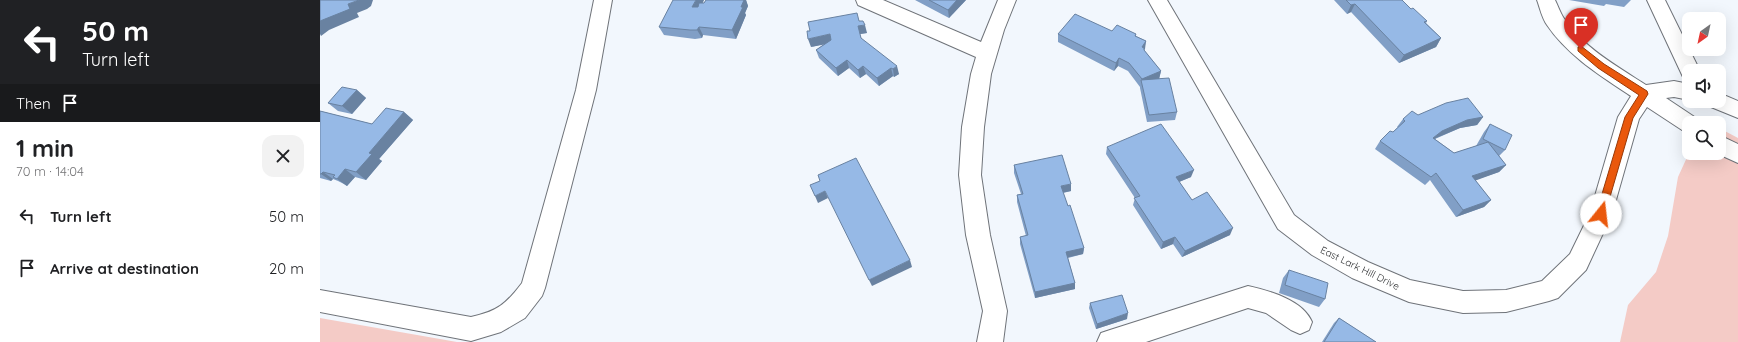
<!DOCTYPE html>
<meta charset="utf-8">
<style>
body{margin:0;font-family:Quicksand,sans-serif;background:#f2f2f2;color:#202124;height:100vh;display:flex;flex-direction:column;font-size:15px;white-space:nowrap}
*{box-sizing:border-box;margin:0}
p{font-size:13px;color:#757577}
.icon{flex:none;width:22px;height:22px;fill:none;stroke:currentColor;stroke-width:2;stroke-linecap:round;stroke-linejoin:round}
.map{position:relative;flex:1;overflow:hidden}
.sheet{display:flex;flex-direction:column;background:#fff;width:320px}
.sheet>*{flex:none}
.banner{background:#202124;color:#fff;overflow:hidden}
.needle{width:26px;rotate:213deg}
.buttons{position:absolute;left:1362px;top:12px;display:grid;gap:8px}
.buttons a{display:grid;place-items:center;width:44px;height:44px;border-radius:8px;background:#fff;box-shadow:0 4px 16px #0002;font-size:20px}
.pin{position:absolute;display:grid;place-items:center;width:34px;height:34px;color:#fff;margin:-41px -17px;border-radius:50% 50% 50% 0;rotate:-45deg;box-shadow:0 0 4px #0007}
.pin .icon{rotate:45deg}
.me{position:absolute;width:44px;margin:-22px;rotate:16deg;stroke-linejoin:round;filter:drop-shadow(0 0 3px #0008)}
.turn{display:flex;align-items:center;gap:14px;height:84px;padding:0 16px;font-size:18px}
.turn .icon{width:52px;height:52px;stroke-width:2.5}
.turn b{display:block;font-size:28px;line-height:34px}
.then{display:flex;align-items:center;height:38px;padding:0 16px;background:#0003;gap:8px;font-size:15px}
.round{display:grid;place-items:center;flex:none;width:42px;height:42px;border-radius:12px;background:#f2f2f2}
.headline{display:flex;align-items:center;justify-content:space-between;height:68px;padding:0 16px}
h1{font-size:24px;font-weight:800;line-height:30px}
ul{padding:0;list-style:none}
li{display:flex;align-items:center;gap:12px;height:52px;padding:0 16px}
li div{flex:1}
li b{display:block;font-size:15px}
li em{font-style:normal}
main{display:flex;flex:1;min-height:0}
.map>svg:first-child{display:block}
.green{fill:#f4cbc6}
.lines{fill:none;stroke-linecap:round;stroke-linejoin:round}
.minor-casing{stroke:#6f7379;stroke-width:2}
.minor{fill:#fff;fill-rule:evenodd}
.wall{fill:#819fc6}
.shaded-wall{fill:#6982a1}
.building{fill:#96b9e6;stroke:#6982a1}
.route{fill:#ea580c;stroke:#983908}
.labels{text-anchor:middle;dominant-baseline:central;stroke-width:4;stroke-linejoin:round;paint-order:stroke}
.street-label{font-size:10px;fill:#2b2d2f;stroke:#fff}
</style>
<main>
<section class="sheet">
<div class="banner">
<div class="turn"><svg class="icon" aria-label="left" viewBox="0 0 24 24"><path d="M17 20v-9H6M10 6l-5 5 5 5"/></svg><div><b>50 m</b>Turn left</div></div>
<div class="then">Then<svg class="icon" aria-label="arrive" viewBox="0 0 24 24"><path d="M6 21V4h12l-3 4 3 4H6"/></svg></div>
</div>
<div class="headline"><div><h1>1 min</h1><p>70 m · 14:04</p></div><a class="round"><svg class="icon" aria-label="close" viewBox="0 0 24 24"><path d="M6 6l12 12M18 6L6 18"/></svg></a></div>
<ul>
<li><svg class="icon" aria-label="left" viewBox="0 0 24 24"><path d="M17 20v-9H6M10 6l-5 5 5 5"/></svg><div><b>Turn left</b></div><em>50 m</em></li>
<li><svg class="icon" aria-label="arrive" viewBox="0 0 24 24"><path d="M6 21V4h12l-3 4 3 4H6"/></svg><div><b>Arrive at destination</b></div><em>20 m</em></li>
</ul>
</section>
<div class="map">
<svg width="1418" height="342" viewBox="0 0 1418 342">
<rect width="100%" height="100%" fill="#f2f7fd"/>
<g class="green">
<path d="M1399,128L1418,138V342H1300L1308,305L1336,272L1348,236L1358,177L1369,153H1399Z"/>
<path d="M0,318L137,342H0Z"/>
</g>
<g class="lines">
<g class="minor-casing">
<g id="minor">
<path d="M274,0H292L276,90L225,288L222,296L205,318L181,332L151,341L0,312V290L151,317C178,311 186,304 202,283L256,90Z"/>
<path d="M536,0H563L661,42L678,0H696L684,30L671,74L664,127L661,175L670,235L687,311L683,342H657L663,311L646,235L639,175L642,127L651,74L656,57L538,5Z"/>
<path d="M828,0H847L974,215L1008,241L1048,262L1090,280L1143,291L1186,290L1222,281L1250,254L1270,213L1298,117L1311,96C1281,76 1248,56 1227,25C1222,18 1220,8 1217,0H1235C1238,6 1240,12 1243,17C1261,46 1298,67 1326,85L1354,81L1369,84V100L1354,97L1346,98L1376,118L1379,123H1369V133L1362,130L1327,107L1319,119L1292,214L1266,270L1238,298L1229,301L1186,312L1143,313L1089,302L1032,278L992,255L958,229Z"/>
<path d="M1327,0H1345L1380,71H1369V79L1363,77Z"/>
<path d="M1399,93L1418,101V118L1391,107L1388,101H1399Z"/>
<path d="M1399,135L1418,144V163L1396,153H1399Z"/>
<path d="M928,286C950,291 983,300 992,322L989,330L980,334L971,330L946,313L928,308L826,342H777L781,333L790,330Z"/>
</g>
</g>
<use href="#minor" class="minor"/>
</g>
<g class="wall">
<path d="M384,0L382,3H384L386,0H426L428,6L425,13L426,15L416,39L383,35L382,38L375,39L344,35L339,27Z"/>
<path d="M595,0H646L629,18Z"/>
<path d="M1014,0H1082L1091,9L1107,21L1106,23L1121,38L1116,47L1079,63L1031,12L1027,14Z"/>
<path d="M1249,0H1311L1304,7L1286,4L1284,6Z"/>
<path d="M539,21L547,33L540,34L541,38L579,74L574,77L573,76L559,86L546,74L540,78L529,68L518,76L499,58L496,50L504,44L491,47Z"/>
<path d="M792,31L816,34V36L826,41L824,50L841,71L839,79L857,112L855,120L827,122L820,88V87L808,71L798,66L794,71L738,42V34Z"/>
<path d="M37,90L46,98L32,114L18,111L8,103Z"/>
<path d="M0,111L52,124L84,112L93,120L59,159L62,161L46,180L35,177L27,186L24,184L18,181L13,179L11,181L0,178Z"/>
<path d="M1098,115L1163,117L1157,125L1140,128L1115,139L1134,153L1156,146L1164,132L1170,124L1185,150L1179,156L1186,165L1179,172L1155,180L1171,200L1164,207L1136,217L1110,180L1105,185L1055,149L1060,141L1073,132L1078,127H1077L1083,119Z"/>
<path d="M787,147L871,177L859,182L872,200L910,235L862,257L853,244L841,249L813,205L815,198L786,154Z"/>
<path d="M694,165L751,191L743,193L748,206L764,248L763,254L748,258L755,283V289L715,298L700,244V237L706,236L697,202V195L701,194L694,173Z"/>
<path d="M969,270L1005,299L999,307L959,293L963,278Z"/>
<path d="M770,303L807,319L776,329L769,308Z"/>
<path d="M1019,318L1056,342H1002L1014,323Z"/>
</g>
<g class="shaded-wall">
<path d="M39,0H53L51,6L47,9L37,13L39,17L9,30L1,36L0,34V21L28,4Z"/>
<path d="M376,0H384L377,15L372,7Z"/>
<path d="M424,0H426L428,6L425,13L426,15L416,39L412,30L421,7Z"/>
<path d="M637,0H646L629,18L628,10Z"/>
<path d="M1035,4L1031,12L1027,14L1031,5Z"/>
<path d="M545,25L547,33L540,34L538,26Z"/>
<path d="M379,27L383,35L382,38L377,30Z"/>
<path d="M510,34L512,43L491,47L488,39Z"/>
<path d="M1121,38L1116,47L1079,63L1084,55Z"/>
<path d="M826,41L825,49L820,55L822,47Z"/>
<path d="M799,58L798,66L794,71L796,63Z"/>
<path d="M527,60L529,68L518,76L516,68Z"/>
<path d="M543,66L546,74L540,78L538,70Z"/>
<path d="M577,66L579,74L574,77L573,69Z"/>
<path d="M571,68L573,76L559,86L557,78Z"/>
<path d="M841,71L839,79L821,81L822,79Z"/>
<path d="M37,90L46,98L32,114L22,106Z"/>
<path d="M84,112L93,120L59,159L62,161L46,180L36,172L49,153Z"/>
<path d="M1163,117L1157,125L1140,128L1116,138L1108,146L1113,138L1122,131L1147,120Z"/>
<path d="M1186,165L1179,172L1146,184L1152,176Z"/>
<path d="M25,169L35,177L27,186L17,179Z"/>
<path d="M874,170L871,177L854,184L856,177Z"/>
<path d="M3,172L13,179L11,181L1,174Z"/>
<path d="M751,184V191L741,193V186Z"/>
<path d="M505,191L508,198L498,203L495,196Z"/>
<path d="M1171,200L1164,207L1136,217L1143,210Z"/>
<path d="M913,228L910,235L862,257L865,251Z"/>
<path d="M855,237L853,244L841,249L843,242Z"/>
<path d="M764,248L763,254L745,258L746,252Z"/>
<path d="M590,260L592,267L552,286L549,280Z"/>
<path d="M755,283V289L715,298V292Z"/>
<path d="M808,313L807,319L776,329L777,324Z"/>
</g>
<g class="building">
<path d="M0,0H39L28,4L30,9L0,21Z"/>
<path d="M353,0H376L372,7H378L379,3H384L386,0H424L421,7H423L412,30L379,27L377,30H370L339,27Z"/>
<path d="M609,0H637L628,10Z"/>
<path d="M1026,0H1082L1091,9L1093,8L1107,21L1104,22L1121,38L1084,55L1035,4L1031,5Z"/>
<path d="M537,13L539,21H543L545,25L538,26L541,38L577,66L573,69L571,68L557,78L543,66L538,70L527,60L516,68L496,50L511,40L510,34L488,39L487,31H490L488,22Z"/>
<path d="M755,14L792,31L797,25L816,34L815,36L826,41L822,47L824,48V50L841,71L822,79L809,63L799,58L796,63L738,34Z"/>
<path d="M849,78L857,112L829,115L821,80Z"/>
<path d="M22,87L37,90L22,106L8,103Z"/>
<path d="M1148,98L1163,117L1147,120L1122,131L1113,138L1134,153L1168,142L1186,165L1152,176L1171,200L1143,210L1116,173L1111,177L1060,141L1070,131L1073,132L1085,121L1083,119L1092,111L1098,115L1126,103Z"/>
<path d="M66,108L84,112L49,153L52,154L36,172L25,169L17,179L13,177L15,175L3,172L1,174H0V111L52,124Z"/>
<path d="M841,124L874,170L856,177L872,200L887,192L913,228L865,251L855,237L843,242L814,198L820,196L787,147Z"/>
<path d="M1170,124L1192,135L1185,150L1163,139Z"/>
<path d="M742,155L751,184L741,186L748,206L750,205L764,248L746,252L755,283L715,292L700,237L708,235L697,195L703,194L694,165Z"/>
<path d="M536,158L590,260L549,280L505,191L495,196L490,185L500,181L498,175Z"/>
<path d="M969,270L1008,283L1005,299L965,285Z"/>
<path d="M802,295L808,313L777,324L770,303Z"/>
<path d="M1019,318L1056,342H1004Z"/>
</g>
<path class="route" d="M1261,46L1284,64L1327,91L1328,94L1313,118L1285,214L1284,217H1277L1276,214L1305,117L1319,95L1278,68L1258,51V47Z"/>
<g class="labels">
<g class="street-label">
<text transform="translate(1040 268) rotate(26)">East Lark Hill Drive</text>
</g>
</g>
</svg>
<div class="buttons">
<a><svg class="needle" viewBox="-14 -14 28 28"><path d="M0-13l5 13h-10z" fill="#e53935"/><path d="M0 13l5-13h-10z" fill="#757577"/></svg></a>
<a><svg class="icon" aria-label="sound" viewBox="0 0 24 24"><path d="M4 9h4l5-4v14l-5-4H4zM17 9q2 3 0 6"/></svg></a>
<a><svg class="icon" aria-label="search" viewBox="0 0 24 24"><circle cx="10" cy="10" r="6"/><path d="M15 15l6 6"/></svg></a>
</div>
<div class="pin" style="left:1261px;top:49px;background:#d93025"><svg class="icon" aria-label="arrive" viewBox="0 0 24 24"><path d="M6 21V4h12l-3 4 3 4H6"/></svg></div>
<svg class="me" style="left:1281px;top:214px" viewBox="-20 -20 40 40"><circle r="19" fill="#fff"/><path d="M0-13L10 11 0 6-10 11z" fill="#ea580c"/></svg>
</div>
</main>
